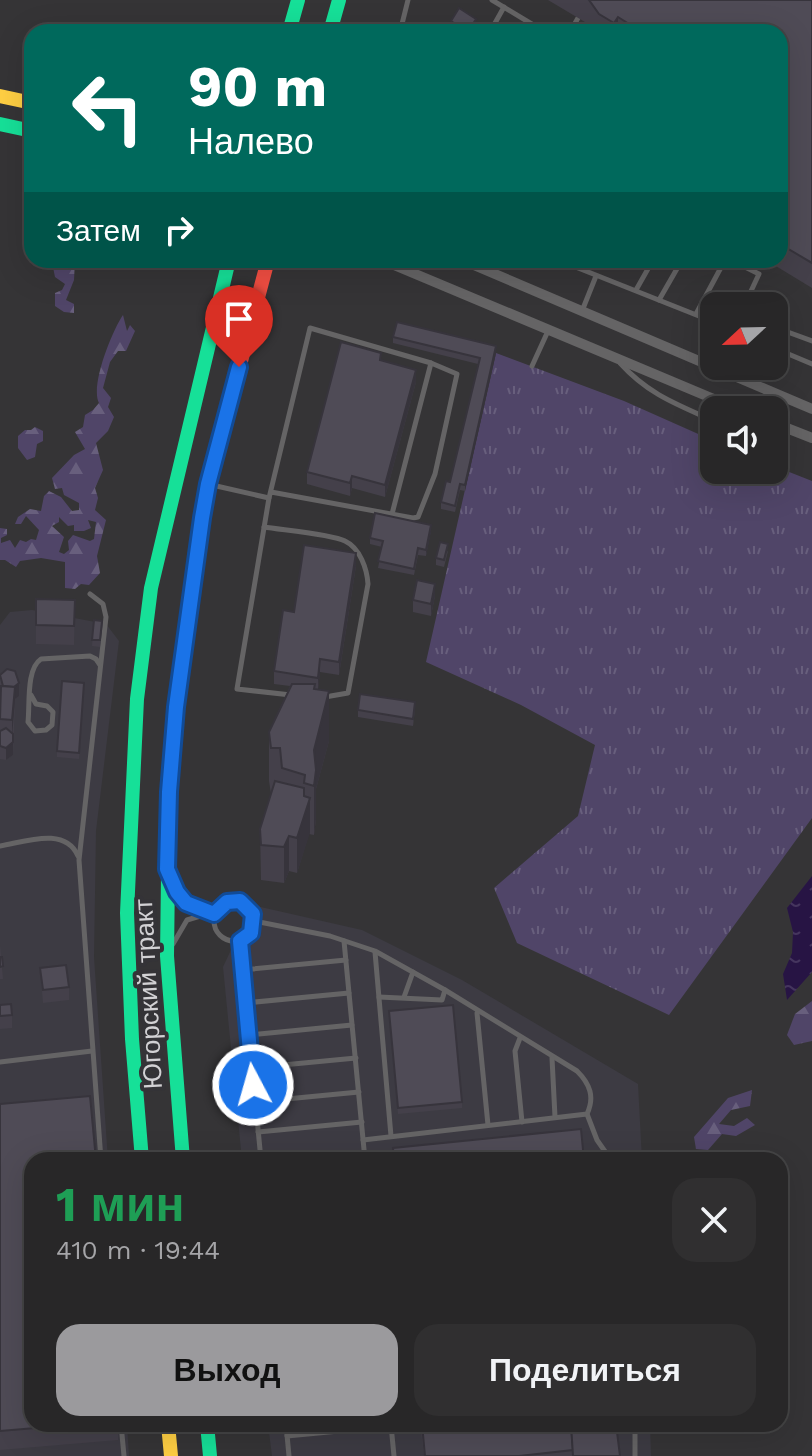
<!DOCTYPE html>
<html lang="ru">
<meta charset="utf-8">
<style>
body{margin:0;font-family:"Work Sans",sans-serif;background:#302f30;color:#f1f3f6;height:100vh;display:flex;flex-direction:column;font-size:30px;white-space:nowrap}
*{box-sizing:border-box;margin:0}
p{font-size:26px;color:#a5a5a8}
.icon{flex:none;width:44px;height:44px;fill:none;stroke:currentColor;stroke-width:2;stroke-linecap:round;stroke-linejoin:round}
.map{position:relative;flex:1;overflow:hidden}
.side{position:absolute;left:24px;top:1152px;width:764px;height:280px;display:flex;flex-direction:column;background:#282728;border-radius:24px;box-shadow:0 8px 32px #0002,0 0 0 2px #444445}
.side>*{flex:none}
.hud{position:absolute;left:24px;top:24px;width:764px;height:244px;border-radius:24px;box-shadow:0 8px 32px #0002,0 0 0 2px #444445;background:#00695c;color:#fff;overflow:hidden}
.needle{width:52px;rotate:248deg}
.tools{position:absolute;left:700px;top:292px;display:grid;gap:16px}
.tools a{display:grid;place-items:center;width:88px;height:88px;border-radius:16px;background:#282728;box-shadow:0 8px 32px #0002,0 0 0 2px #444445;font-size:40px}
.pin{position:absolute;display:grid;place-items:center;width:68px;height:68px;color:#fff;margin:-82px -34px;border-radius:50% 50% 50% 0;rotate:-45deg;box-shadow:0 0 8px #0007}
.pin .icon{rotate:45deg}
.me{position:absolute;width:88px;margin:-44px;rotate:354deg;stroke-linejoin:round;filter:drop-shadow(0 0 6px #0008)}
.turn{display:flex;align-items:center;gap:28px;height:168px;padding:0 32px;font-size:36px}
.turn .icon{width:104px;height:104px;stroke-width:2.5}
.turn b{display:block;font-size:56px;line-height:68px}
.then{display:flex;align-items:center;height:76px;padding:0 32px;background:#0003;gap:16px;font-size:30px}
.round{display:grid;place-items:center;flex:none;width:84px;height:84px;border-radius:24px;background:#302f30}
.summary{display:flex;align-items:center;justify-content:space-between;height:136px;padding:0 32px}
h1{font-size:48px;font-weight:700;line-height:60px;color:#1e9e55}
.primary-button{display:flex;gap:16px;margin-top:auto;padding:16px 32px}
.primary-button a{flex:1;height:92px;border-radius:24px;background:#9b9a9d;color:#111;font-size:32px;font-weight:700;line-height:92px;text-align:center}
.primary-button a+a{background:#302f30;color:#f1f3f6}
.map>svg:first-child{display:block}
.built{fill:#3d3b43}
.grass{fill:url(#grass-tufts)}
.forest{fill:url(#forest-firs);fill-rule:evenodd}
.water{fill:url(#water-ripples)}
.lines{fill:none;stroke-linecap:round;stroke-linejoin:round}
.lane{stroke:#656465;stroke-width:5}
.street{stroke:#656465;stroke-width:10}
.fast{stroke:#16e098;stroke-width:14}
.slow{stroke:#ffcf43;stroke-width:14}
.jam{stroke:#f24e42;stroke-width:14}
.wall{fill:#44404a}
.shaded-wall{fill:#37343c}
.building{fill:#4f4b56;stroke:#37343c;stroke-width:2}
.route-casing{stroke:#114b97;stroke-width:20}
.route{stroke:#1a73e8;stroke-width:14}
.labels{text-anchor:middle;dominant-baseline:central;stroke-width:8;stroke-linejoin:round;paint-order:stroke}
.street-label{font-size:26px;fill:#d2d1d4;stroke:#343337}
</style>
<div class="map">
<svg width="812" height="1456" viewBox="0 0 812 1456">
<defs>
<pattern id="grass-tufts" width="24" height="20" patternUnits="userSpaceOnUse" patternTransform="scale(2)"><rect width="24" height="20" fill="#504568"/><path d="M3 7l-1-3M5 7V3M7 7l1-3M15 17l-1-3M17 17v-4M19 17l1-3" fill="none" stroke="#685f7d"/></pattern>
<pattern id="forest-firs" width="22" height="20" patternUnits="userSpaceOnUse" patternTransform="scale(2)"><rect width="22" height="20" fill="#504568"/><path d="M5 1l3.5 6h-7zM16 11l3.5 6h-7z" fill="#685f7d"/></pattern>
<pattern id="water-ripples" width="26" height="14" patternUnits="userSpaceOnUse" patternTransform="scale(2)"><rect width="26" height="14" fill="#271444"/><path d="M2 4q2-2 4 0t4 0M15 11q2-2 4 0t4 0" fill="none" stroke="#45355e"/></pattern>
</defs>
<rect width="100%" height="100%" fill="#353436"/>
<g class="built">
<path d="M32,610L106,624L119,641L96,831L94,957L108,1160H32V1424H127L129,1456H0V625L10,612Z"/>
<path d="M252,905L362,930L462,980L638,1084L642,1160H242L223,967Z"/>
<path d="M268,1424H650L651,1456H272Z"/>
</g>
<path class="grass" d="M496,353L624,401L714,441V470H774V466L812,481V818L669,1015L517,943L494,888L578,816L595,745L521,705L426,662Z"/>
<g class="forest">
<path d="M60,260H75L74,280L66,300L74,304V313L64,312L55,306V293L62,290L65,284L55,277L53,267Z"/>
<path d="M123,315L127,331L130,325L135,331L126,351H118L110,362L103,388L111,398L108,407L114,417L108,431L96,443L103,470L95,488L98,498L95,510L106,520L97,556L100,573L89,585L81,584L75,589L65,588V562L41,558L20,561L16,567L5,560H0V528L7,529V535L1,538V543L10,540L15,548L20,540L26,542L31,539L36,540L39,530L26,516L21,524H15L18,517L30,509L41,511L44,496L49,491L61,497L72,511L79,510V503L64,495L62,488L55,489L52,478L74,455L85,449L75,432L83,427L85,415L93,410L99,403C90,386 112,331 123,315ZM59,517L68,526L74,525V531H84L91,528L88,520L96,522L94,539L90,541L73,535L68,541L69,550L64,554L59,552L64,537L52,526L59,522Z"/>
<path d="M35,427L43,431V441L37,444L35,457L27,460L18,448V436L25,430H31Z"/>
<path d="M812,1001V1041L794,1045L787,1035L795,1014Z"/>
<path d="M752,1090L750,1106L731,1110L719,1124L734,1126L747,1118L755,1125L736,1136L722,1134L708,1150L696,1149L694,1137L728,1098Z"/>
</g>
<path class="water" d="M812,876V972L787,1000L783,974L792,953L793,932L787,908Z"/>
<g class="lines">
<g class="lane">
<path d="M492,0L545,32"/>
<path d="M400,32L408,0"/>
<path d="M490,32L504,7"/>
<path d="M570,32L578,18"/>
<path d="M558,260L714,322"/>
<path d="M731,260L759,274L744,306"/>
<path d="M602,267L606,260"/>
<path d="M636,290L649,267V260"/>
<path d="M659,300L682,260"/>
<path d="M582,311L596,276"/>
<path d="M696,314L725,260"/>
<path d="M774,327L812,341"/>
<path d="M774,348L812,364"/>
<path d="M620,363C648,394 676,404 714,421"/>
<path d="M532,366L548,331"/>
<path d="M212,485L269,498"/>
<path d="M271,492L413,518L418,517L435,474L457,374L431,363L310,328L269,498L237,689L291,695"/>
<path d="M392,514L431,363"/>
<path d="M264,527C282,530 331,534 345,541C360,548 367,569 368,584L348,693L325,697"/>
<path d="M90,594L103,604L106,617L79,860L101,1160"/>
<path d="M31,695L36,704L47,706L53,712L52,725L46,730L35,731L28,722C30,704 26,669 41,659L90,656L96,659L100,665"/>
<path d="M0,846C25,842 65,826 78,856"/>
<path d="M174,886L186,903L214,914"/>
<circle cx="234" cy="921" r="20"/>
<path d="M254,921L330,936L375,951L445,990L577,1071C590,1084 595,1097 587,1114L363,1140"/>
<path d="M240,941L261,1160"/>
<path d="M344,941L365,1160"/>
<path d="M173,944L187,920L207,914"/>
<path d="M375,952L391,1136"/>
<path d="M242,970L346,960"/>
<path d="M379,997L442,1000L445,990"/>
<path d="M404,997L413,972"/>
<path d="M245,1003L349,993"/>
<path d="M477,1013L488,1125"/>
<path d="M248,1035L352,1025"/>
<path d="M520,1038L515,1051L522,1122"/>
<path d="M552,1058L555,1117"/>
<path d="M0,1062L92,1051"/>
<path d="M252,1068L356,1058"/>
<path d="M255,1102L359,1092"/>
<path d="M587,1114L597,1140L611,1160"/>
<path d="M258,1132L362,1122"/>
<path d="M323,1160L365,1156"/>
<path d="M121,1424L124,1456"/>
<path d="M286,1424L289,1456"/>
<path d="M635,1424V1456"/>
<path d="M391,1425L394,1456"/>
<path d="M287,1436L391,1426"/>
</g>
<g class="street">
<path d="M382,260L740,410"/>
<path d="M462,260L812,409"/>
<path d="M774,423L812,438"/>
</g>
<g class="fast">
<path d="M289,32L298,0"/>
<path d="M330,32L339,0"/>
<path d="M0,124L32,131"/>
<path d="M142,1160L132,1039L127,913L137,699L151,588L229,260"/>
<path d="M183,1160L167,956L169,792L176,707L208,484L236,380"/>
<path d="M207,1424L210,1456"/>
</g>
<g class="slow">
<path d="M0,96L32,103"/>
<path d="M168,1424L171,1456"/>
</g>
<path class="jam" d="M236,380L268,260"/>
</g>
<g class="wall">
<path d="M548,0H812V288L766,260H780V32H595L590,25Z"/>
<path d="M451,21L476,26L472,32H458L451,28Z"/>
<path d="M393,337L496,353L465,491L460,490L455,512L441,509V502L450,482L478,364L393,343Z"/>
<path d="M381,360L416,382L385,497L352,488L350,496L307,484V472Z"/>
<path d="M431,531L426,556L418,555L414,575L378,568L382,547L370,544V538Z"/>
<path d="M448,551L444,567L436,565V558Z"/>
<path d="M356,566L339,675L320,672L318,690L329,741L316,789V819L314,835L309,834L297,873L289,871L284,883L261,880L260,829L271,794L269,781V732L290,686L274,684V671L294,612Z"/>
<path d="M435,596L431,616L413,612V600Z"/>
<path d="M36,599L75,600L74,645L36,644Z"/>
<path d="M94,620L102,621L100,647L92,646Z"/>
<path d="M0,675L19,696L15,699L13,755L6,760L0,759Z"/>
<path d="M84,689L79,759L57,757V751Z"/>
<path d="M415,709L413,726L358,717V710Z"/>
<path d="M0,945L3,979H0Z"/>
<path d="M40,968L69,987V1000L43,1003Z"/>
<path d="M0,1005L12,1015V1028L0,1029Z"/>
<path d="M389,1011L462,1102V1108L398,1114Z"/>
<path d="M0,1104L32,1424H118V1440L0,1450Z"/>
<path d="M420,1424H616L620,1456H424Z"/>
</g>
<g class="shaded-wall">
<path d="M618,17V32H614V23Z"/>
<path d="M476,19V26L472,32H468Z"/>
<path d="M496,346V353L465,491V485Z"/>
<path d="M416,370V382L385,497V485Z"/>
<path d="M352,476V488L350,496V483Z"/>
<path d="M431,525V531L426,556V550Z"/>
<path d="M356,553V566L339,675V662Z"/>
<path d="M435,584V596L431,616V604Z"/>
<path d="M320,659V672L318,691V678Z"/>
<path d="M19,683V696L15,699L12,738V689Z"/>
<path d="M329,691V741L316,789V819L314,835V750Z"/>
<path d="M13,742V755L6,760V748Z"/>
<path d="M310,798V833L297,873V838Z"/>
<path d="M289,836V871L284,883V847Z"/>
</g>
<g class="building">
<path d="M589,0H812V263L780,244V32H642L618,17L614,23L599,14Z"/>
<path d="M459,8L476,19L468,32L451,21Z"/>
<path d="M447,26L457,32H444Z"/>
<path d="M397,322L496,346L465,485L460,484L455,506L441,502L446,481L450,482L480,358L393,337Z"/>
<path d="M341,342L381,353L380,360L416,370L385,485L352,476L350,483L307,472Z"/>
<path d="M375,513L431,525L426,550L418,548L414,569L378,561L383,541L370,538Z"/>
<path d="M440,542L448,544L444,560L436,558Z"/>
<path d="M304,545L356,553L339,662L320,659L318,678L274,671L283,610L294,612Z"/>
<path d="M417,580L435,584L431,604L413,600Z"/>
<path d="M36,599L75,600L74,626L36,625Z"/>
<path d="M94,620L102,621L100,640H92Z"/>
<path d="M7,669L15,671L19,683L14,687L3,686L0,675Z"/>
<path d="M62,681L84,683L79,753L57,751Z"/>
<path d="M292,684H315L314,689L329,691L314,750L316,770L314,786L304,783L305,775L282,768L280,748H271L269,732Z"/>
<path d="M1,686L15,687L12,720L0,719Z"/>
<path d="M360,694L415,702L413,719L358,710Z"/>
<path d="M6,728L13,734V742L6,748L0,746V731Z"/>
<path d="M275,781L304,788V796L310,798L297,838L289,836L284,847L261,845L260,829Z"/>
<path d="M0,957H2L3,966L0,967Z"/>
<path d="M66,965L69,987L43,990L40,968Z"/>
<path d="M11,1004L12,1015L0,1016V1005Z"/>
<path d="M453,1005L462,1102L398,1108L389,1011Z"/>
<path d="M90,1096L96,1160H32V1424H83L0,1431V1104Z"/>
<path d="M581,1129L584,1160H394L393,1148Z"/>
<path d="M422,1424H571L573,1450L519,1456H425Z"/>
<path d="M571,1424H616L620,1456H573Z"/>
</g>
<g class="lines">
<g class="route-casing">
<path id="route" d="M239,367L208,484L202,518L176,707L169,792L167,869L177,892L186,903L214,914L227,902L240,901L253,914L251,933L240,941L253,1085"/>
</g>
<use href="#route" class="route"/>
</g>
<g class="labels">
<g class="street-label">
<text transform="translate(148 994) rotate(-93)">Югорский тракт</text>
</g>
</g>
</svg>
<div class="tools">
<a><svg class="needle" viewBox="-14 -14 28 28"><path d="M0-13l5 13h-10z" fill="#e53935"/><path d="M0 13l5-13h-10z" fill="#a5a5a8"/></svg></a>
<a><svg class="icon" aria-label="sound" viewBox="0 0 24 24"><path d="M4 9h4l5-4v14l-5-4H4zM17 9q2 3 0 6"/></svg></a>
</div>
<div class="pin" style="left:239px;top:367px;background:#d93025"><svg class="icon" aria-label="arrive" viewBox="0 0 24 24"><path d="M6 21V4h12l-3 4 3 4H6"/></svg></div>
<svg class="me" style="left:253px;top:1085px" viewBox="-20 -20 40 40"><circle r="17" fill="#1a73e8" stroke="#fff" stroke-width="3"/><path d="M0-11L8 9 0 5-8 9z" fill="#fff"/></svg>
<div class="hud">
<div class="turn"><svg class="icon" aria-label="left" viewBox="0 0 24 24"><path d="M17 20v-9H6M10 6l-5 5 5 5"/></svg><div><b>90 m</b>Налево</div></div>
<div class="then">Затем<svg class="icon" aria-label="right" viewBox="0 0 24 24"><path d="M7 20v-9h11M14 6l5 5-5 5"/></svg></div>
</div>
<section class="side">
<div class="summary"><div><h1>1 мин</h1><p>410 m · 19:44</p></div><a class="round"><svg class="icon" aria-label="close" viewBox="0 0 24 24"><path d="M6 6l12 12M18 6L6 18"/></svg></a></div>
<div class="primary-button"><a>Выход</a><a>Поделиться</a></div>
</section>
</div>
